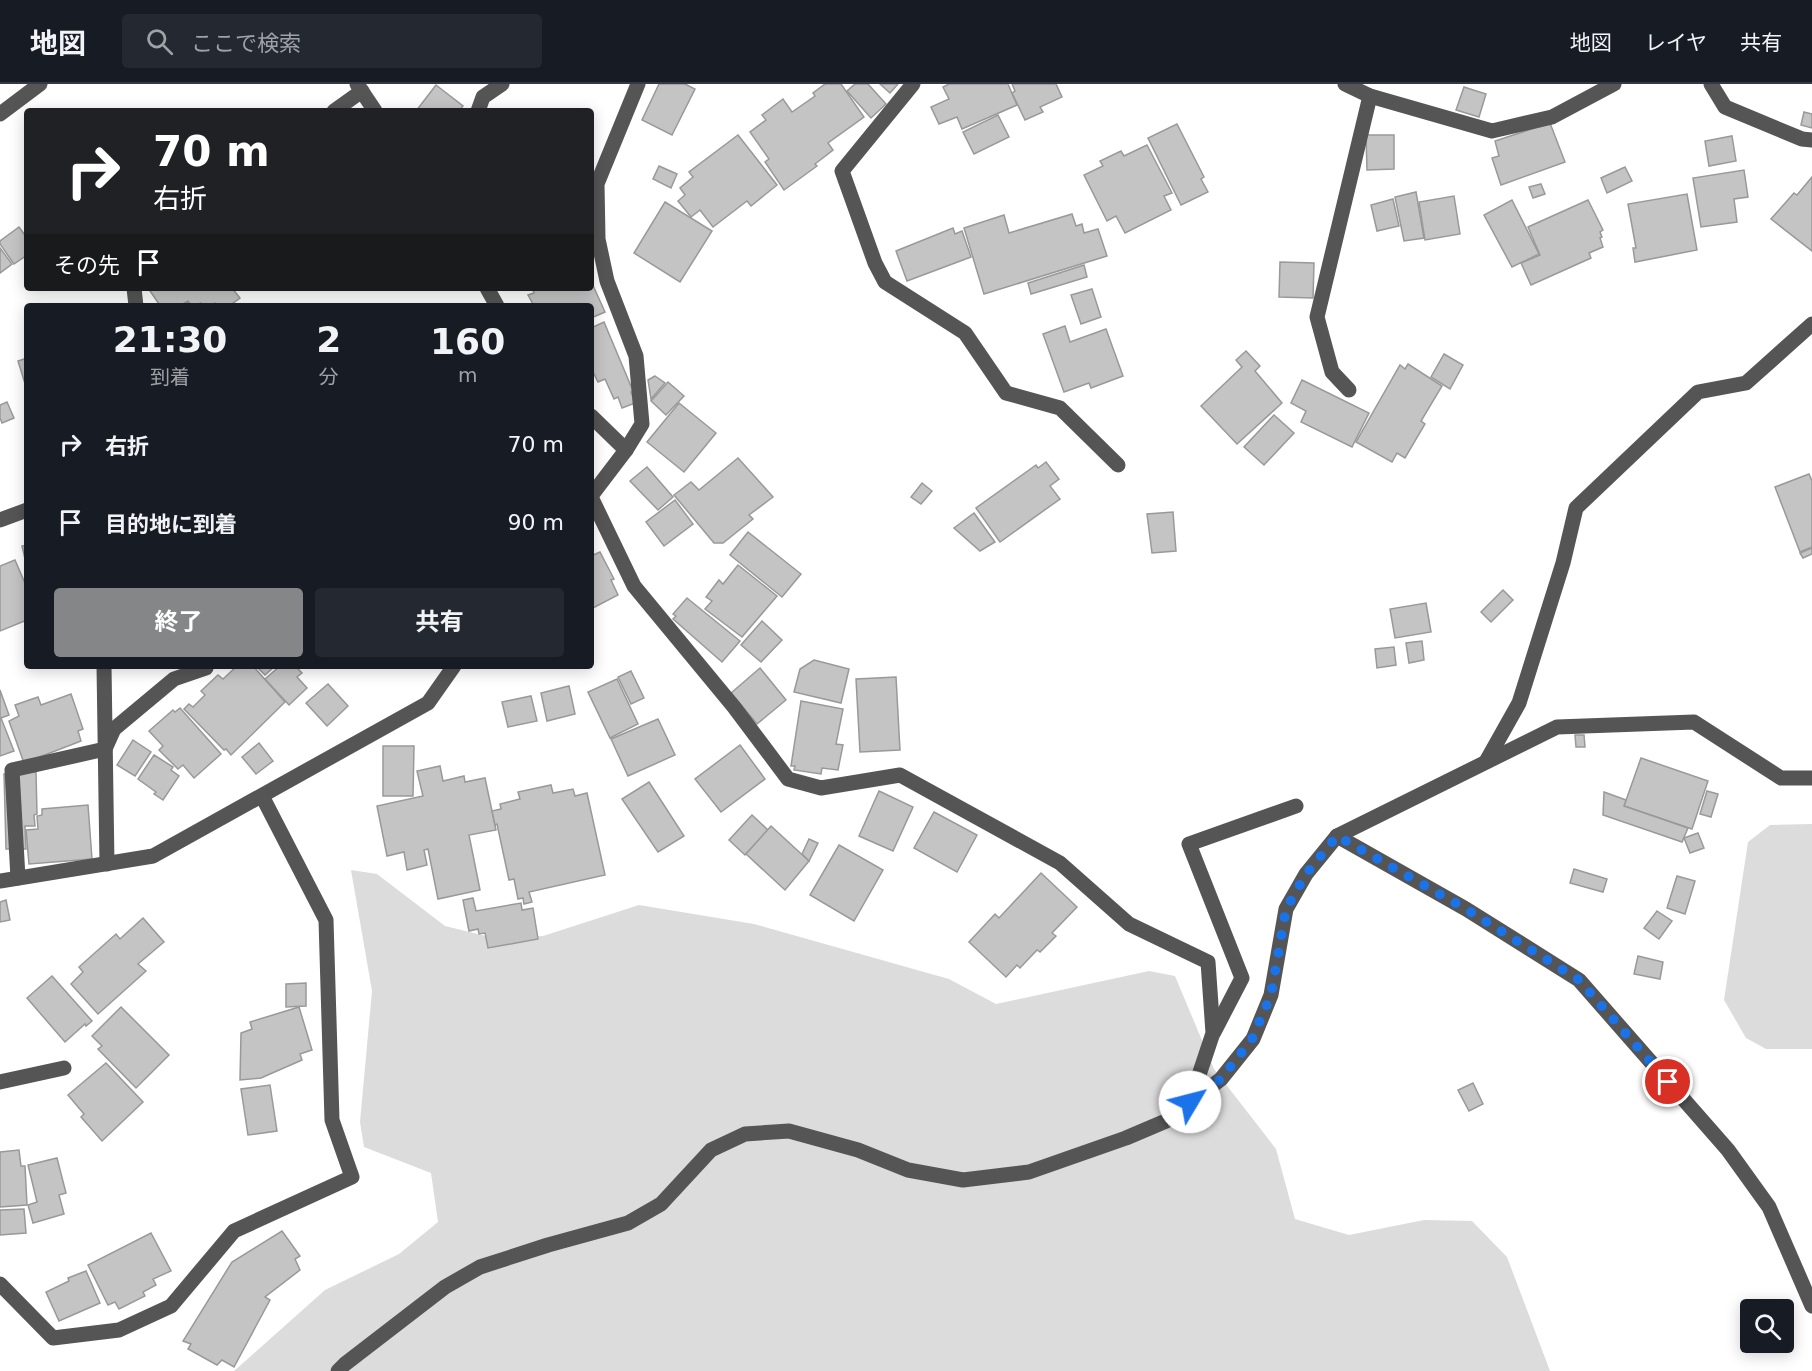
<!DOCTYPE html>
<html lang="ja">
<meta charset="utf-8">
<style>
body{margin:0;font-family:"DejaVu Sans","Noto Sans JP",sans-serif;background:#242831;color:#f1f3f6;height:100vh;display:flex;flex-direction:column;font-size:22px;white-space:nowrap}
*{box-sizing:border-box;margin:0}
p{font-size:20px;color:#9ea1a6}
.icon{flex:none;width:33px;height:33px;fill:none;stroke:currentColor;stroke-width:2;stroke-linecap:round;stroke-linejoin:round}
.map{position:relative;flex:1;overflow:hidden}
.sheet{position:absolute;left:24px;top:219px;width:570px;height:366px;display:flex;flex-direction:column;background:#171b24;border-radius:6px;box-shadow:0 3px 15px #0003}
.sheet>*{flex:none}
.hud{position:absolute;left:24px;top:24px;width:570px;height:183px;border-radius:6px;box-shadow:0 3px 15px #0003;background:#202124;color:#fff;overflow:hidden}
.controls{position:absolute;left:1740px;top:1215px;display:grid;gap:12px}
.controls a{display:grid;place-items:center;width:54px;height:54px;border-radius:6px;background:#171b24;box-shadow:0 3px 15px #0003;font-size:30px}
.pin{position:absolute;display:grid;place-items:center;width:51px;height:51px;color:#fff;margin:-26px;border:3px solid #fff;border-radius:50%;box-shadow:0 2px 6px #0007}
.me{position:absolute;width:66px;margin:-33px;rotate:53deg;stroke-linejoin:round;filter:drop-shadow(0 0 4px #0008)}
.turn{display:flex;align-items:center;gap:21px;height:126px;padding:0 30px;font-size:27px}
.turn .icon{width:78px;height:78px;stroke-width:2.5}
.turn b{display:block;font-size:42px;line-height:51px}
.then{display:flex;align-items:center;height:57px;padding:0 30px;background:#0003;gap:12px;font-size:22px}
.eta{display:flex;justify-content:space-evenly;align-items:center;height:102px;text-align:center}
.eta b{font-size:36px;font-weight:700;line-height:42px}
.action{display:flex;gap:12px;margin-top:auto;padding:12px 30px}
.action a{flex:1;height:69px;border-radius:6px;background:#858687;color:#fff;font-size:24px;font-weight:700;line-height:69px;text-align:center}
.action a+a{background:#242831;color:#f1f3f6}
ul{padding:0;list-style:none}
li{display:flex;align-items:center;gap:18px;height:78px;padding:0 30px}
li div{flex:1}
li b{display:block;font-size:22px}
li em{font-style:normal}
header{display:flex;align-items:center;gap:36px;box-sizing:border-box;height:84px;padding:0 30px;background:#171b24;border-bottom:2px solid #363941}
header strong{font-size:28px}
nav{display:flex;gap:33px;margin-inline-start:auto;font-size:21px}
.search{width:420px;height:54px;background:#242831;display:flex;align-items:center;gap:15px;box-sizing:border-box;padding:0 21px;border-radius:6px;color:#9ea1a6;font-size:22px}
.map>svg:first-child{display:block}
.green{fill:#dcdcdc}
.building{fill:#c4c4c4;stroke:#999;stroke-width:1.5}
.lines{fill:none;stroke-linecap:round;stroke-linejoin:round}
.minor{stroke:#555;stroke-width:15}
.route{stroke:#1a73e8;stroke-width:10;stroke-dasharray:0 18}
</style>
<header>
<strong>地図</strong>
<div class="search"><svg class="icon" aria-label="search" viewBox="0 0 24 24"><circle cx="10" cy="10" r="6"/><path d="M15 15l6 6"/></svg>ここで検索</div>
<nav><a>地図</a><a>レイヤ</a><a>共有</a></nav>
</header>
<div class="map">
<svg width="1812" height="1287" viewBox="0 0 1812 1287">
<rect width="100%" height="100%" fill="#fff"/>
<g class="green">
<path d="M1812,740V965H1766L1746,954L1724,916L1748,758L1770,741Z"/>
<path d="M351,786L377,790L445,842L494,854L543,852L639,821L754,840L949,895L996,920L1149,887L1175,892L1214,985L1276,1065L1295,1135L1349,1151L1424,1136L1472,1137L1507,1173L1550,1287H234L325,1206L399,1170L438,1138L431,1089L364,1063L360,1038L372,907Z"/>
</g>
<g class="building">
<path d="M659,0H685L695,5L672,51L642,36Z"/>
<path d="M825,0H841L864,33L828,59L833,66L815,80L817,82L784,106L765,78L769,75L750,48L766,36L762,31L783,15L792,28L815,12L813,9Z"/>
<path d="M855,0H868L886,20L871,34L847,7Z"/>
<path d="M880,0H898L890,9Z"/>
<path d="M949,0H1008L1017,21L962,45L957,33L939,40L931,23L949,15L943,3Z"/>
<path d="M1012,0H1056L1062,13L1040,23L1043,28L1025,36L1012,9L1015,7Z"/>
<path d="M436,1L463,22L459,27H416Z"/>
<path d="M1464,3L1486,10L1479,33L1456,26Z"/>
<path d="M1804,28L1812,30V44L1801,41Z"/>
<path d="M998,31L1009,53L974,70L963,48Z"/>
<path d="M1550,39L1565,78L1501,101L1492,74L1499,72L1495,57Z"/>
<path d="M1177,40L1204,93L1201,95L1208,108L1181,121L1148,54Z"/>
<path d="M738,51L777,101L751,122L747,117L713,143L700,126L691,133L678,117L685,111L680,104L693,93L689,88Z"/>
<path d="M1366,51H1394V85L1367,86Z"/>
<path d="M1732,52L1736,77L1709,82L1705,57Z"/>
<path d="M1147,61L1172,109L1164,112L1171,126L1125,149L1116,132L1107,137L1084,91L1103,82L1100,77L1121,67L1124,72Z"/>
<path d="M659,82L677,90L671,104L653,95Z"/>
<path d="M1625,83L1632,97L1607,109L1601,94Z"/>
<path d="M1744,86L1748,113L1734,115L1737,138L1701,143L1693,94Z"/>
<path d="M1812,93V167L1771,135L1794,109L1797,111Z"/>
<path d="M1541,100L1545,110L1533,114L1529,103Z"/>
<path d="M1416,108L1424,154L1404,157L1395,113Z"/>
<path d="M1687,110L1697,166L1635,178L1633,164H1636L1628,120Z"/>
<path d="M1454,112L1460,150L1425,156L1419,118Z"/>
<path d="M1393,115L1399,142L1377,147L1371,121Z"/>
<path d="M1512,116L1539,170L1512,183L1484,131Z"/>
<path d="M1588,116L1603,146L1600,148L1602,153L1600,154L1603,163L1589,169L1591,174L1531,201L1521,179L1540,171L1528,143Z"/>
<path d="M665,118L712,147L680,198L634,169Z"/>
<path d="M1072,130L1076,142L1082,140L1084,149L1098,145L1107,172L984,210L964,144L1004,131L1009,149Z"/>
<path d="M19,143L27,154V171L14,180L0,160V157Z"/>
<path d="M953,144L955,150L962,147L971,173L907,197L896,167Z"/>
<path d="M0,164L12,180L0,189Z"/>
<path d="M1280,178L1314,179L1313,214L1279,213Z"/>
<path d="M1084,181L1087,193L1031,210L1028,199Z"/>
<path d="M591,197L605,228L591,234V222H534L528,211L534,209L532,204H591Z"/>
<path d="M148,204H232L240,214L229,222H217L215,219L211,222H202L201,219L192,222L188,217L183,220L184,221L172,222L159,220Z"/>
<path d="M1092,205L1101,233L1081,240L1071,211Z"/>
<path d="M604,238L633,307L631,308L635,319L622,324L618,313L614,315L605,295L598,298L594,290L592,291L591,289V244Z"/>
<path d="M1065,242L1070,258L1106,245L1123,292L1091,304L1089,299L1064,308L1043,250Z"/>
<path d="M1246,267L1260,282L1255,287L1282,319L1237,360L1201,322L1242,283L1236,276Z"/>
<path d="M1444,270L1463,281L1450,305L1431,293Z"/>
<path d="M27,274V306L18,277Z"/>
<path d="M1408,280L1442,302L1421,337L1425,340L1405,374L1397,369L1392,378L1356,358L1400,281L1405,285Z"/>
<path d="M655,292L665,299L651,315L648,296Z"/>
<path d="M1302,296L1369,329L1352,363L1301,338L1306,327L1291,319Z"/>
<path d="M668,298L684,312L666,331L651,317Z"/>
<path d="M7,318L14,334L2,339L0,334V321Z"/>
<path d="M679,319L716,349L684,388L647,358Z"/>
<path d="M1274,331L1294,349L1264,381L1244,363Z"/>
<path d="M738,374L773,413L749,431L753,435L723,459H714L674,411L691,398L699,406Z"/>
<path d="M1046,378L1059,395L1050,402L1060,415L1000,458L976,424L1036,381L1038,384Z"/>
<path d="M647,383L673,413L658,426L630,397Z"/>
<path d="M1809,390L1812,397V463L1800,468L1775,403Z"/>
<path d="M922,399L932,407L921,420L911,413Z"/>
<path d="M675,416L693,440L664,462L646,438Z"/>
<path d="M1173,428L1176,467L1152,469L1147,430Z"/>
<path d="M974,429L995,458L980,467L954,444Z"/>
<path d="M748,448L801,490L782,513L730,471Z"/>
<path d="M27,461V483L22,462Z"/>
<path d="M1812,464V470L1803,474L1800,469Z"/>
<path d="M600,468L614,495L611,496L618,511L591,525V472Z"/>
<path d="M15,476L27,504V536L0,547V482Z"/>
<path d="M738,481L777,512L742,553L705,525L712,517L706,513L719,496L723,500Z"/>
<path d="M1503,506L1513,516L1491,538L1481,528Z"/>
<path d="M687,514L740,557L722,578L673,535L676,532L673,530Z"/>
<path d="M1426,519L1431,548L1395,554L1390,525Z"/>
<path d="M762,537L782,556L761,578L741,561Z"/>
<path d="M1422,557L1424,576L1409,579L1406,559Z"/>
<path d="M1394,563L1396,581L1377,584L1375,565Z"/>
<path d="M814,576L849,585L841,619L794,608L800,585Z"/>
<path d="M237,582H253L285,618L231,671L226,665L224,666L184,625L189,620L193,623L205,611L201,607L218,591L223,595Z"/>
<path d="M256,582H275L265,591Z"/>
<path d="M280,582H295L302,589L297,593L307,604L289,621L265,595Z"/>
<path d="M760,584L786,616L757,640L731,609Z"/>
<path d="M631,587L644,614L631,620L618,593Z"/>
<path d="M896,593L900,666L860,668L856,595Z"/>
<path d="M617,595L638,640L610,654L588,608Z"/>
<path d="M328,600L348,622L327,642L306,619Z"/>
<path d="M569,602L575,630L547,637L541,609Z"/>
<path d="M0,606L9,631L1,634L14,667L0,672Z"/>
<path d="M71,610L83,645L78,647L81,657L24,679L9,637L19,632L15,621L38,613L41,621Z"/>
<path d="M531,612L537,637L508,643L502,618Z"/>
<path d="M801,617L843,625L836,660L843,661L838,686L822,684L821,690L794,686L795,682H791Z"/>
<path d="M180,624L221,670L194,694L183,681L178,685L159,666L163,662L149,647L173,626L175,628Z"/>
<path d="M658,635L675,671L628,692L611,655Z"/>
<path d="M1575,651H1584L1585,663H1576Z"/>
<path d="M133,656L151,668L135,692L117,681Z"/>
<path d="M259,659L273,677L256,690L242,673Z"/>
<path d="M740,661L765,695L721,728L695,695Z"/>
<path d="M383,662H414L413,712H383Z"/>
<path d="M154,671L173,683L171,686L179,692L163,716L154,710L156,708L138,695Z"/>
<path d="M1641,674L1708,697L1692,745L1624,722Z"/>
<path d="M440,682L443,697L464,692L465,698L485,694L496,746L469,751L480,806L438,815L428,765L424,766L427,781L407,786L404,768L387,772L377,722L423,712L417,687Z"/>
<path d="M36,688L37,730L34,731L35,742H25L26,765H6L4,690Z"/>
<path d="M649,698L684,752L658,768L622,715Z"/>
<path d="M551,701L553,709L573,705L575,712L587,709L605,791L529,808L532,818L524,820L523,814L518,815L514,795L509,796L497,740L495,741L492,727L501,725L500,720L520,715L518,708Z"/>
<path d="M879,707L913,723L893,767L859,752Z"/>
<path d="M1707,707L1718,710L1711,733L1700,730Z"/>
<path d="M1604,708L1626,716L1624,722L1688,744L1682,758L1603,731Z"/>
<path d="M88,721L92,775L29,780L26,746L38,745L37,732L42,731V725Z"/>
<path d="M934,728L977,751L957,788L914,764Z"/>
<path d="M752,731L768,746L745,771L729,756Z"/>
<path d="M771,742L809,777L785,806L746,770Z"/>
<path d="M1698,749L1704,764L1690,769L1684,754Z"/>
<path d="M809,755L818,759L809,777L802,770Z"/>
<path d="M839,761L883,786L854,837L810,811Z"/>
<path d="M1574,785L1607,795L1603,808L1570,799Z"/>
<path d="M1041,789L1077,823L1052,849L1056,852L1040,868L1037,866L1020,884L1017,881L1006,893L969,858L995,830L999,834Z"/>
<path d="M1677,792L1695,797L1685,830L1667,824Z"/>
<path d="M473,814L476,827L521,819L522,826L533,824L538,855L488,864L485,849L479,850L478,845L469,847L463,816Z"/>
<path d="M6,816L10,836L0,838V818Z"/>
<path d="M1657,827L1672,837L1659,855L1644,844Z"/>
<path d="M143,834L164,858L138,880L146,887L98,930L71,900L83,888L79,883L116,850L120,855Z"/>
<path d="M1638,872L1663,878L1660,895L1634,890Z"/>
<path d="M52,892L92,937L86,942L85,940L65,958L27,914Z"/>
<path d="M306,899V922L286,923V900Z"/>
<path d="M121,923L169,971L136,1004L98,965L102,962L92,952Z"/>
<path d="M299,923L312,966L300,970L302,976L261,994L240,996L241,949L252,945L250,938Z"/>
<path d="M106,979L143,1018L102,1057L81,1033L84,1030L68,1011Z"/>
<path d="M1473,999L1483,1020L1469,1027L1458,1006Z"/>
<path d="M270,1001L277,1047L248,1051L241,1005Z"/>
<path d="M19,1066L21,1082H25L27,1121L0,1123V1068Z"/>
<path d="M57,1074L66,1109L59,1111L64,1130L33,1139L28,1121L37,1118L28,1081Z"/>
<path d="M24,1125L26,1149L0,1151V1126Z"/>
<path d="M282,1147L300,1172L295,1175L300,1186L265,1213L270,1216L234,1283L222,1276L217,1281L188,1265L191,1260L183,1257L232,1178Z"/>
<path d="M151,1149L171,1187L153,1195L156,1201L143,1208L145,1212L119,1225L115,1218L108,1221L88,1181Z"/>
<path d="M86,1187L100,1219L59,1237L46,1208L69,1197L68,1194Z"/>
</g>
<g class="lines">
<g class="minor">
<path d="M357,0L375,27"/>
<path d="M913,0L842,87L875,179L885,198L965,249L1006,309L1060,324L1118,381"/>
<path d="M1345,0L1370,12L1492,47L1552,33L1614,0"/>
<path d="M1711,0L1725,23L1802,55L1812,56"/>
<path d="M334,27L362,7"/>
<path d="M478,27L483,13L502,0"/>
<path d="M0,30L40,0"/>
<path d="M134,204L136,222"/>
<path d="M487,204L497,222"/>
<path d="M1349,306L1332,288L1317,233L1370,12"/>
<path d="M591,332L626,366"/>
<path d="M591,412L626,366L642,340L636,272L607,197L598,155L597,100L638,0"/>
<path d="M591,413L634,502L734,623L788,695L821,704L900,691L1060,779L1129,840L1208,878L1213,949L1190,1018"/>
<path d="M0,436L27,426"/>
<path d="M104,582L107,780"/>
<path d="M1487,676L1519,619L1563,479L1576,424L1698,308L1746,299L1812,240"/>
<path d="M1337,752L1466,825L1579,896L1728,1066L1769,1123L1812,1222"/>
<path d="M18,794L12,686L105,665L114,645L174,595L206,584"/>
<path d="M0,797L153,772L428,619L454,582"/>
<path d="M1214,948L1242,894L1189,760L1296,722"/>
<path d="M0,998L64,984"/>
<path d="M0,1200L53,1254L119,1246L171,1222L234,1147L352,1093L332,1036L326,836L262,712"/>
<path d="M338,1287L345,1280L445,1203L480,1183L548,1161L628,1139L661,1120L711,1066L745,1050L789,1047L858,1066L908,1086L963,1096L1029,1088L1126,1054L1166,1037L1221,995L1253,955L1271,911L1286,825L1306,790L1337,752L1557,643L1694,638L1781,694H1812"/>
</g>
</g>
<g class="lines">
<path class="route" d="M1190,1018L1221,995L1252,955L1271,911L1286,825L1306,790L1337,752L1466,825L1579,896L1668,998"/>
</g>
</svg>
<div class="controls">
<a><svg class="icon" aria-label="search" viewBox="0 0 24 24"><circle cx="10" cy="10" r="6"/><path d="M15 15l6 6"/></svg></a>
</div>
<div class="pin" style="left:1668px;top:998px;background:#d93025"><svg class="icon" aria-label="arrive" viewBox="0 0 24 24"><path d="M6 21V4h12l-3 4 3 4H6"/></svg></div>
<svg class="me" style="left:1190px;top:1018px" viewBox="-20 -20 40 40"><circle r="19" fill="#fff"/><path d="M0-13L10 11 0 6-10 11z" fill="#1a73e8"/></svg>
<div class="hud">
<div class="turn"><svg class="icon" aria-label="right" viewBox="0 0 24 24"><path d="M7 20v-9h11M14 6l5 5-5 5"/></svg><div><b>70 m</b>右折</div></div>
<div class="then">その先<svg class="icon" aria-label="arrive" viewBox="0 0 24 24"><path d="M6 21V4h12l-3 4 3 4H6"/></svg></div>
</div>
<section class="sheet">
<div class="eta">
<div><b>21:30</b><p>到着</p></div>
<div><b>2</b><p>分</p></div>
<div><b>160</b><p>m</p></div>
</div>
<ul>
<li><svg class="icon" aria-label="right" viewBox="0 0 24 24"><path d="M7 20v-9h11M14 6l5 5-5 5"/></svg><div><b>右折</b></div><em>70 m</em></li>
<li><svg class="icon" aria-label="arrive" viewBox="0 0 24 24"><path d="M6 21V4h12l-3 4 3 4H6"/></svg><div><b>目的地に到着</b></div><em>90 m</em></li>
</ul>
<div class="action"><a>終了</a><a>共有</a></div>
</section>
</div>
